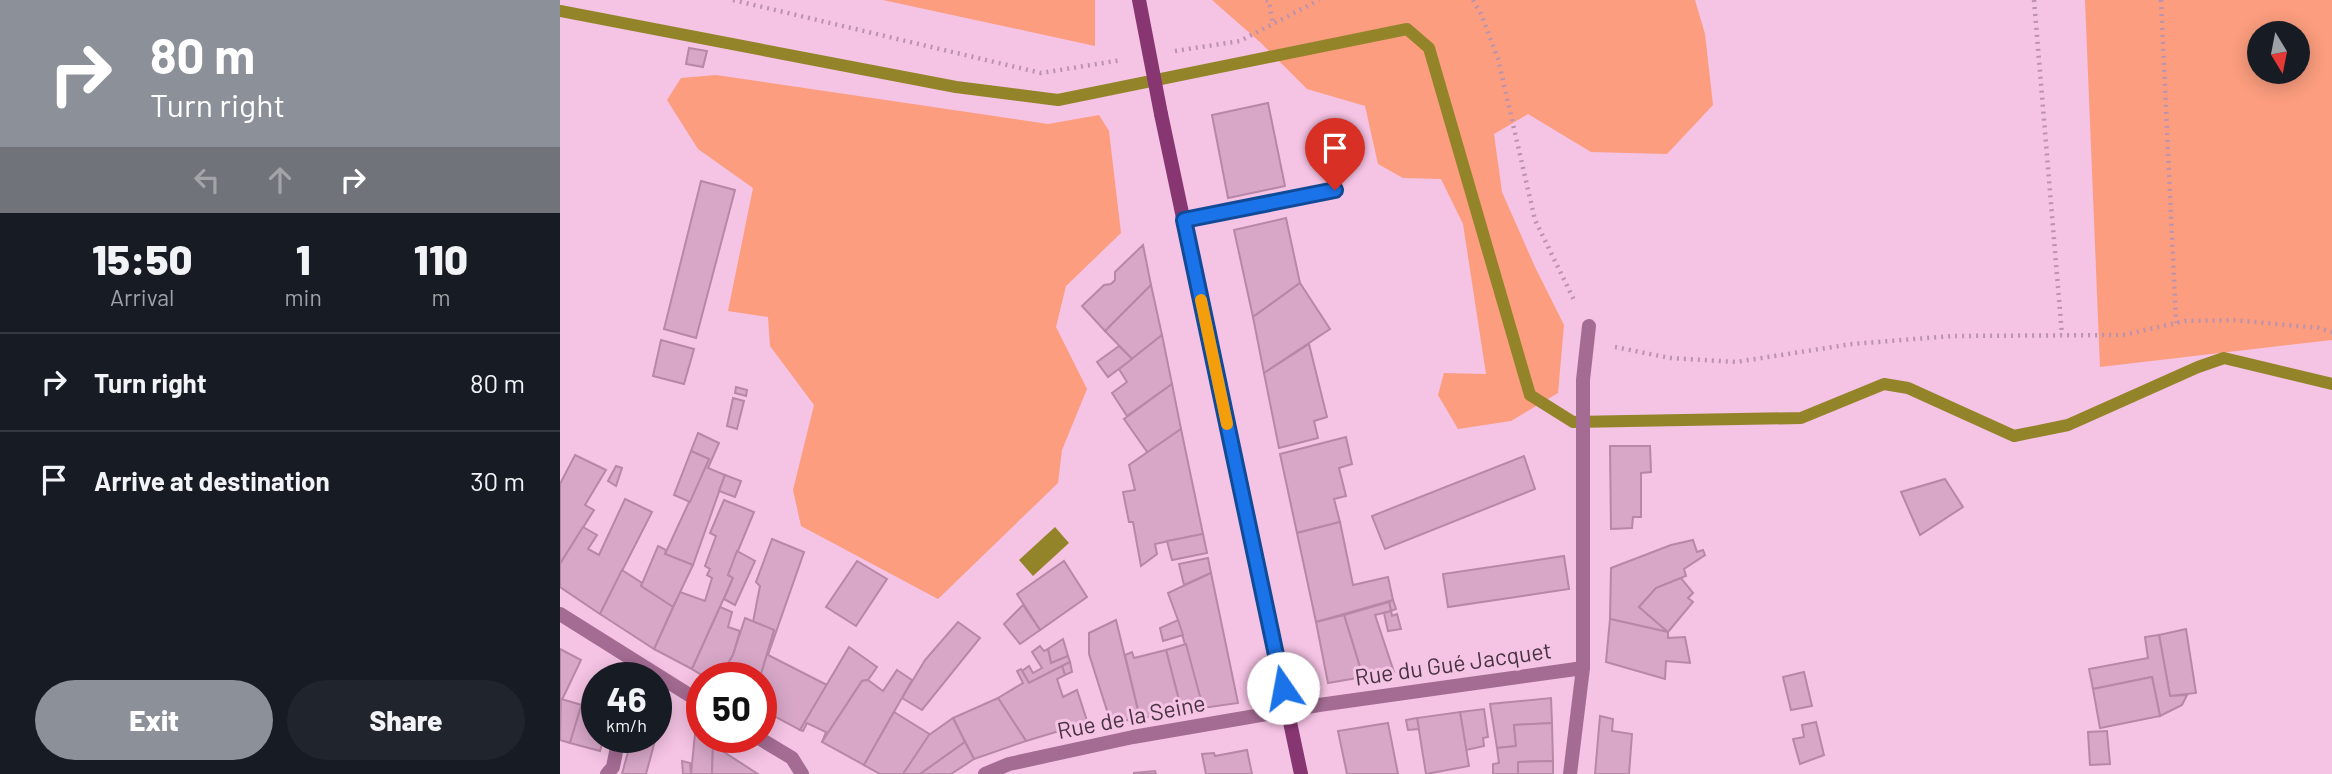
<!DOCTYPE html>
<meta charset="utf-8">
<style>
body{margin:0;font-family:Barlow,sans-serif;background:#20242c;color:#f1f3f6;height:100vh;display:flex;flex-direction:column;font-size:26px;white-space:nowrap}
*{box-sizing:border-box;margin:0}
p{font-size:23px;color:#9ea1a6}
.icon{flex:none;width:38px;height:38px;fill:none;stroke:currentColor;stroke-width:2;stroke-linecap:round;stroke-linejoin:round}
.map{position:relative;flex:1;overflow:hidden}
.drawer{display:flex;flex-direction:column;background:#171b24;width:560px}
.drawer>*{flex:none}
.banner{background:#8c9099;color:#fff;overflow:hidden}
.needle{width:46px;rotate:170deg}
.fabs{position:absolute;left:1687px;top:21px;display:grid;gap:14px}
.fabs a{display:grid;place-items:center;width:63px;height:63px;border-radius:50%;background:#171b24;box-shadow:0 4px 18px #0003;font-size:35px}
.speed{position:absolute;left:21px;top:662px;display:flex;gap:14px;font-size:35px;font-weight:700;text-align:center}
.speed>*{display:grid;place-content:center;width:91px;height:91px;border-radius:50%;background:#171b24;box-shadow:0 4px 18px #0003;line-height:1}
.speed small{font-size:18px;font-weight:400}
.speed .limit{border:10px solid #d22;background:#fff;color:#111}
.pin{position:absolute;display:grid;place-items:center;width:60px;height:60px;color:#fff;margin:-72px -30px;border-radius:50% 50% 50% 0;rotate:-45deg;box-shadow:0 0 7px #0007}
.pin .icon{rotate:45deg}
.me{position:absolute;width:77px;margin:-38px;rotate:348deg;stroke-linejoin:round;filter:drop-shadow(0 0 5px #0008)}
.turn{display:flex;align-items:center;gap:24px;height:147px;padding:0 35px;font-size:32px}
.turn .icon{width:91px;height:91px;stroke-width:2.5}
.turn b{display:block;font-size:49px;line-height:60px}
.lanes{display:flex;align-items:center;height:66px;padding:0 35px;background:#0003;justify-content:center;gap:35px;direction:ltr}
.lanes .off{opacity:.35}
.eta{display:flex;justify-content:space-evenly;align-items:center;height:119px;text-align:center}
.eta b{font-size:42px;font-weight:800;line-height:49px}
.action{display:flex;gap:14px;margin-top:auto;padding:14px 35px}
.action a{flex:1;height:80px;border-radius:42px;background:#8c9099;color:#fff;font-size:28px;font-weight:800;line-height:80px;text-align:center}
.action a+a{background:#20242c;color:#f1f3f6}
ul{padding:0;list-style:none}
li{display:flex;align-items:center;gap:21px;height:98px;padding:0 35px;border-top:2px solid #363941}
li div{flex:1}
li b{display:block;font-size:26px}
li em{font-style:normal}
main{display:flex;flex:1;min-height:0}
.map>svg:first-child{display:block}
.green{fill:#fb9d7e;fill-rule:evenodd}
.water{fill:#948429}
.lines{fill:none;stroke-linecap:round;stroke-linejoin:round}
.stream{stroke:#948429;stroke-width:12}
.building{fill:#d8a7c8;stroke:#b787a7;stroke-width:2}
.path{stroke:#bb93ae;stroke-width:4.5;stroke-dasharray:2 5;stroke-linecap:butt}
.lane{stroke:#a46c93;stroke-width:14}
.street{stroke:#a46c93;stroke-width:14}
.secondary{stroke:#873672;stroke-width:14}
.secondary-bridge{stroke:#873672;stroke-width:14}
.route-casing{stroke:#114b97;stroke-width:18}
.route{stroke:#1a73e8;stroke-width:12}
.slow{stroke:#f59e0b;stroke-width:12}
.labels{text-anchor:middle;dominant-baseline:central;stroke-width:6;stroke-linejoin:round;paint-order:stroke}
.street-label{font-size:23px;fill:#473341;stroke:#f5c3e4}
</style>
<main>
<section class="drawer">
<div class="banner">
<div class="turn"><svg class="icon" aria-label="right" viewBox="0 0 24 24"><path d="M7 20v-9h11M14 6l5 5-5 5"/></svg><div><b>80 m</b>Turn right</div></div>
<div class="lanes"><svg class="icon off" aria-label="left" viewBox="0 0 24 24"><path d="M17 20v-9H6M10 6l-5 5 5 5"/></svg><svg class="icon off" aria-label="ahead" viewBox="0 0 24 24"><path d="M12 20V5M6 11l6-6 6 6"/></svg><svg class="icon" aria-label="right" viewBox="0 0 24 24"><path d="M7 20v-9h11M14 6l5 5-5 5"/></svg></div>
</div>
<div class="eta">
<div><b>15:50</b><p>Arrival</p></div>
<div><b>1</b><p>min</p></div>
<div><b>110</b><p>m</p></div>
</div>
<ul>
<li><svg class="icon" aria-label="right" viewBox="0 0 24 24"><path d="M7 20v-9h11M14 6l5 5-5 5"/></svg><div><b>Turn right</b></div><em>80 m</em></li>
<li><svg class="icon" aria-label="arrive" viewBox="0 0 24 24"><path d="M6 21V4h12l-3 4 3 4H6"/></svg><div><b>Arrive at destination</b></div><em>30 m</em></li>
</ul>
<div class="action"><a>Exit</a><a>Share</a></div>
</section>
<div class="map">
<svg width="1772" height="774" viewBox="0 0 1772 774">
<rect width="100%" height="100%" fill="#f5c3e4"/>
<g class="green">
<path d="M323,0H535V46Z"/>
<path d="M652,0H1135L1145,34L1153,105L1107,154L1031,152L968,114L934,134L942,192L975,267L1004,325L998,393L951,421L898,429L878,395L884,373L926,374L903,224L881,179L843,178L818,164L805,106L747,89L701,43Z"/>
<path d="M1525,0H1772V340L1540,367ZM1738,33V72H1699V33Z"/>
<path d="M156,75L488,124L539,115L549,131L561,233L506,286L496,327L527,389L502,450L498,483L378,599L241,526L233,490L254,405L210,346L208,317L168,311L193,188L138,149L107,100L121,78Z"/>
</g>
<path class="water" d="M495,527L509,543L473,576L459,560Z"/>
<g class="lines">
<path class="stream" d="M0,11L396,87L498,100L847,29L869,48L970,395L1013,422L1241,418L1324,384L1348,388L1454,436L1508,425L1638,367L1664,358L1772,384"/>
</g>
<g class="building">
<path d="M129,48L147,51L143,67L126,64Z"/>
<path d="M708,103L725,186L668,198L652,115Z"/>
<path d="M141,181L175,190L136,338L104,329Z"/>
<path d="M726,218L740,283L693,317L674,230Z"/>
<path d="M583,245L591,285L545,331L522,306L544,285L551,284L555,280V272Z"/>
<path d="M740,283L770,329L704,373L693,317Z"/>
<path d="M591,285L602,335L572,359L545,331Z"/>
<path d="M602,335L612,384L567,416L552,393L567,382L559,369Z"/>
<path d="M101,340L134,349L124,384L93,376Z"/>
<path d="M749,344L767,417L754,421L758,438L719,448L704,373Z"/>
<path d="M559,346L572,359L548,377L537,362Z"/>
<path d="M612,384L621,429L588,453L564,419Z"/>
<path d="M176,387L187,390L186,396L175,393Z"/>
<path d="M173,398L184,401L177,429L167,426Z"/>
<path d="M621,429L643,534L595,544L597,554L581,566L573,522H569L563,492L575,490L569,465Z"/>
<path d="M138,433L159,443L148,468L165,475L133,565L105,554L149,459L131,451Z"/>
<path d="M786,437L792,464L779,468L786,496L774,499L780,522L737,533L720,454Z"/>
<path d="M1050,446H1090L1091,472L1081,473V517H1073L1072,528L1051,529Z"/>
<path d="M131,451L149,459L130,502L114,495Z"/>
<path d="M15,455L46,470L25,505L34,510L0,564V484Z"/>
<path d="M964,456L975,489L825,549L812,516Z"/>
<path d="M56,466L62,468L56,486L48,481Z"/>
<path d="M165,475L181,481L175,497L159,491Z"/>
<path d="M1385,479L1403,507L1360,535L1341,492Z"/>
<path d="M65,499L92,512L40,614L0,587V564L23,527L37,535L28,549L39,555Z"/>
<path d="M164,500L194,512L168,575L173,578L132,669L94,649L120,592L145,601L152,578L147,575L150,569L145,566L156,536L150,533Z"/>
<path d="M780,522L793,585L828,577L833,600L756,622L737,533Z"/>
<path d="M643,534L647,553L612,560L607,541Z"/>
<path d="M212,539L244,552L208,655L267,685L240,730L201,709L200,677L214,630L193,622L200,586L196,582Z"/>
<path d="M1133,540L1137,552L1143,550L1145,555L1124,569L1126,576L1096,588L1079,607L1108,632L1050,619L1051,568L1111,545Z"/>
<path d="M98,546L106,550L105,554L133,565L113,607L81,586Z"/>
<path d="M177,551L195,561L175,605L164,599L173,578L168,575Z"/>
<path d="M1004,556L1009,589L888,607L883,574Z"/>
<path d="M648,558L651,573L624,585L619,564Z"/>
<path d="M297,561L327,579L296,626L266,607Z"/>
<path d="M504,561L527,597L480,630L457,594Z"/>
<path d="M62,570L82,583L81,586L113,607L94,649L40,614Z"/>
<path d="M651,573L678,703L643,708L618,620L608,593Z"/>
<path d="M1121,578L1133,593L1128,598L1133,602L1108,632L1079,607L1096,588Z"/>
<path d="M833,600L836,609L831,611L829,602Z"/>
<path d="M829,602L831,611L815,615L834,672L803,677L784,615Z"/>
<path d="M463,605L480,630L460,644L444,624Z"/>
<path d="M160,607L172,612L168,627L180,631L173,655L160,677H145L132,669Z"/>
<path d="M831,611L832,616L837,614L841,629L828,631L824,613Z"/>
<path d="M784,615L803,677L768,683L756,622Z"/>
<path d="M185,618L214,630L200,677H160L173,655Z"/>
<path d="M1050,619L1108,632V638L1125,637L1130,663L1106,661L1105,679L1046,662Z"/>
<path d="M556,620L580,718L551,723L529,654V633Z"/>
<path d="M618,620L623,635L603,641L600,628Z"/>
<path d="M398,622L420,638L362,710L342,698L365,660Z"/>
<path d="M1626,629L1636,693L1610,696L1599,635Z"/>
<path d="M1599,635L1610,696L1627,695L1622,705L1600,716L1592,677L1533,689L1529,669L1588,658L1585,637Z"/>
<path d="M503,639L508,656L491,663L488,649Z"/>
<path d="M626,644L643,708L622,712L606,650Z"/>
<path d="M480,646L484,651L488,649L491,663L508,656L510,662L469,683L462,671L469,666L473,673L482,668L472,652Z"/>
<path d="M289,647L317,667L308,680L302,681L262,742L266,732L247,723L243,731L240,730Z"/>
<path d="M0,649L21,660L0,704Z"/>
<path d="M606,650L622,712L580,718L565,655L572,652L574,658Z"/>
<path d="M510,662L512,672L505,675L502,666Z"/>
<path d="M502,666L505,675L497,679L503,697L517,690L529,727L499,731L466,741L438,698L463,683L457,671L461,669L469,683Z"/>
<path d="M337,670L352,680L304,765L262,742L302,681L308,680L323,691Z"/>
<path d="M1244,672L1252,706L1231,710L1223,677Z"/>
<path d="M1592,677L1600,716L1540,728L1533,689Z"/>
<path d="M438,698L466,741L414,759L393,718Z"/>
<path d="M991,698L992,723L954,725L956,746L937,748L930,704Z"/>
<path d="M1,699L22,705L10,743L0,740Z"/>
<path d="M21,706L37,714V737H44L40,751L10,743Z"/>
<path d="M96,708L102,712L96,734Z"/>
<path d="M924,709L928,737L923,738L924,746L906,750L900,712Z"/>
<path d="M334,712L371,735L343,774H320L304,765Z"/>
<path d="M900,712L909,766L866,774L857,718Z"/>
<path d="M1040,716L1053,719L1052,731L1072,734L1069,774H1035Z"/>
<path d="M393,718L405,742L360,774H343L369,735Z"/>
<path d="M857,718L859,729L848,730L846,720Z"/>
<path d="M1256,722L1264,755L1240,764L1233,739L1244,737L1242,725Z"/>
<path d="M828,723L838,774H787L778,731Z"/>
<path d="M992,723L993,761L958,762V774H933V764L939,763L937,748L956,746L954,725Z"/>
<path d="M1547,731L1550,764L1530,765L1528,732Z"/>
<path d="M135,734L153,745L152,774H131Z"/>
<path d="M72,737H96L86,774H62Z"/>
<path d="M405,742L414,759L391,774H360Z"/>
<path d="M153,745L198,774H152Z"/>
<path d="M687,750L692,774H646L642,754L654,753L655,756Z"/>
<path d="M122,761L130,763L131,774H123Z"/>
<path d="M993,761V774H958V762Z"/>
<path d="M595,771L596,774L573,773Z"/>
</g>
<g class="lines">
<g class="path">
<path d="M173,0L481,73L562,60"/>
<path d="M706,0L709,1L713,24"/>
<path d="M913,0L921,14L938,59L975,220L1015,302"/>
<path d="M1474,0L1502,335"/>
<path d="M1601,0L1616,323"/>
<path d="M615,51L680,41L759,0"/>
<path d="M1055,347L1110,358L1176,362L1292,344L1392,336L1563,335L1625,321L1673,320L1759,328L1772,332"/>
</g>
<path class="lane" d="M624,221L775,190"/>
<g class="street">
<path d="M0,614L142,703"/>
<path d="M71,677L74,663"/>
<path d="M197,737L232,758L242,774"/>
<path d="M47,774L53,767L59,737"/>
<path d="M425,774L449,764L573,737L759,705L1023,668"/>
<path d="M1010,774L1023,668V380L1029,326"/>
</g>
<path class="secondary" d="M601,114L741,774"/>
<path class="secondary-bridge" d="M579,0L601,114"/>
</g>
<g class="lines">
<g class="route-casing">
<path id="route" d="M723,688L624,220L775,190"/>
</g>
<use href="#route" class="route"/>
<path class="slow" d="M641,300L667,424"/>
</g>
<g class="labels">
<g class="street-label">
<text transform="translate(893 663) rotate(-8)">Rue du Gué Jacquet</text>
<text transform="translate(571 716) rotate(-11)">Rue de la Seine</text>
</g>
</g>
</svg>
<div class="fabs">
<a><svg class="needle" viewBox="-14 -14 28 28"><path d="M0-13l5 13h-10z" fill="#e53935"/><path d="M0 13l5-13h-10z" fill="#9ea1a6"/></svg></a>
</div>
<div class="speed"><div>46<small>km/h</small></div><div class="limit">50</div></div>
<div class="pin" style="left:775px;top:190px;background:#d93025"><svg class="icon" aria-label="arrive" viewBox="0 0 24 24"><path d="M6 21V4h12l-3 4 3 4H6"/></svg></div>
<svg class="me" style="left:723px;top:688px" viewBox="-20 -20 40 40"><circle r="19" fill="#fff"/><path d="M0-13L10 11 0 6-10 11z" fill="#1a73e8"/></svg>
</div>
</main>
